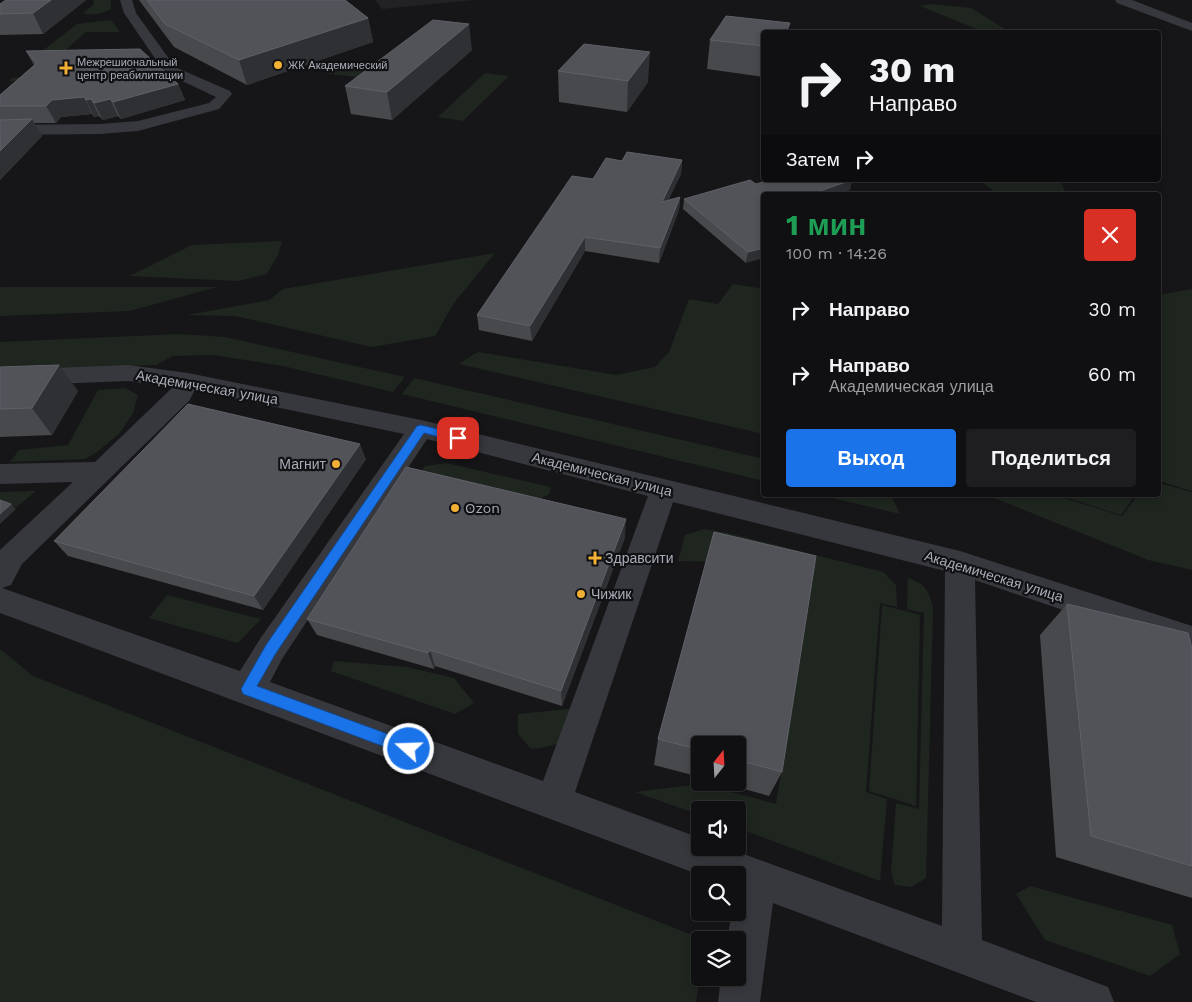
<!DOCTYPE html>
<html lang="ru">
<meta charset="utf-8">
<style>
body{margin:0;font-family:"Work Sans",sans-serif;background:#1e1e20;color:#f1f3f6;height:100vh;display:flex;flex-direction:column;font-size:19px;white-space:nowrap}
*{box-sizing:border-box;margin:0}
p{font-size:16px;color:#9c9d9f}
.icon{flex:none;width:28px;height:28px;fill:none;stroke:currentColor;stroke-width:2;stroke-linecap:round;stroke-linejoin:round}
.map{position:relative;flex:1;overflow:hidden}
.side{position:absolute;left:761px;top:192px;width:400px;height:305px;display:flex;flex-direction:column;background:#101012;border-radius:5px;box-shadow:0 2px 8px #0003,0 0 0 1px #303032}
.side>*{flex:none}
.hud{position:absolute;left:761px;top:30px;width:400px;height:152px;border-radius:5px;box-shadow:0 2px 8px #0003,0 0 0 1px #303032;background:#101012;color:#f1f3f6;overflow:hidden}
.needle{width:32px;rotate:18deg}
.buttons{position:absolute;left:691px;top:736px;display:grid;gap:10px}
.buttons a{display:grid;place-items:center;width:55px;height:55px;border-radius:5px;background:#101012;box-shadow:0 2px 8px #0003,0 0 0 1px #303032;font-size:25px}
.pin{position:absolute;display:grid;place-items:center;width:42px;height:42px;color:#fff;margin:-21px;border-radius:10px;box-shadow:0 2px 8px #0006}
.me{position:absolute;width:55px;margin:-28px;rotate:290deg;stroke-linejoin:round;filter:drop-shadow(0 0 4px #0008)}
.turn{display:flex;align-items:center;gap:18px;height:105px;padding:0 25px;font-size:22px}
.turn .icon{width:65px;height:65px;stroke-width:2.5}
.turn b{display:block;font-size:35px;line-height:42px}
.then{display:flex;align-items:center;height:48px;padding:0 25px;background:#0003;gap:10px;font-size:19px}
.round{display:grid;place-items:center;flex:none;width:52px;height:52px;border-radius:5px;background:#1e1e20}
.headline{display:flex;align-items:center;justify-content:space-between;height:85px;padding:0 25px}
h1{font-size:30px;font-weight:700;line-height:38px;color:#1e9e55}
.action{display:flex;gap:10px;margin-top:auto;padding:10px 25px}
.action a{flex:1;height:58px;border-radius:5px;background:#1a73e8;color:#fff;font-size:20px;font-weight:700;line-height:58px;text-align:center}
.action a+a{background:#1e1e20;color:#f1f3f6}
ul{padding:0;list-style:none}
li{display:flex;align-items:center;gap:15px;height:65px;padding:0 25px}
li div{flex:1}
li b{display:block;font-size:19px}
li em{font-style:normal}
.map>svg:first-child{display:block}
.built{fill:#222225}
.green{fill:#1e261f}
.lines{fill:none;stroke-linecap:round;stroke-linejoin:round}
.minor{fill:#37383d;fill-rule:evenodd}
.wall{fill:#47494d}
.shaded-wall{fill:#2f3033}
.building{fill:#525359;stroke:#5f6168}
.route{fill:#1a73e8;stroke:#114b97}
.poi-dot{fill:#f2b134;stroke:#111113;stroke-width:2}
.labels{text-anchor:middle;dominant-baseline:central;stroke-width:4.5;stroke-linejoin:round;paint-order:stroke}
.far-poi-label{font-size:11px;fill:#a8adb8;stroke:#111113;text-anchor:start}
.street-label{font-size:14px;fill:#a8adb8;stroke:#111113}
.poi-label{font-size:14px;fill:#a8adb8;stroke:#111113;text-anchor:start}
</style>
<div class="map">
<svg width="1192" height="1002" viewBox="0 0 1192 1002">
<rect width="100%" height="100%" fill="#161618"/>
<path class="built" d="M375,0H474L382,9Z"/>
<g class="green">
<path d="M94,0H111V9C103,14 92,16 83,13L93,5Z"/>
<path d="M931,4L971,8L1008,31L984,32L920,6Z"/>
<path d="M111,20L120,32H86L30,81H9L12,78L23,77L43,60L37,55L77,24Z"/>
<path d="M347,65L376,69L363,78L324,73Z"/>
<path d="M485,73L509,76L463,121L438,117Z"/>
<path d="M980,180H1060L1067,195H998Z"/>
<path d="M282,241L278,255L267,274L238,281L130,276L192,245Z"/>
<path d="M495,253L454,303L435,336L372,347L235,316L187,315L269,300L283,289Z"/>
<path d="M733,284L764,289V434L459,364L478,352L616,375L655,367L669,352L689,299L718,304Z"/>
<path d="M2,287H217L130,311L0,316V288Z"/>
<path d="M1192,289V491L1159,481V295Z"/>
<path d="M179,334L225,337L405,377L393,392L283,366L213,355L173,356L156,365L0,369V342Z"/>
<path d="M414,378L764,459V481L402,394Z"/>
<path d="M125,388L138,395L133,413L119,434L97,452L85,459L10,462L19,450L68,445L98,390Z"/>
<path d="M446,463L551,487L549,494L535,501L414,483L425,466Z"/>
<path d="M1159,483L1192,492V570L1148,560L987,495H1054L1122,516L1138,495H1159Z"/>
<path d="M36,491L17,507L0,503V492Z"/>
<path d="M820,495H891L900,514Z"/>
<path d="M1059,495H1135L1121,515Z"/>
<path d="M704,529L728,533L883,572L896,585L897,607L880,603L866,792L887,799L880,881L738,828V810H700V815L635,792L701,784L776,804L811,587L723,562L678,561L685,535Z"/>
<path d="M908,578C926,585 927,588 933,606L926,878L911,887L895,885L891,872L896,803L919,809L924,613L907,609Z"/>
<path d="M167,595L261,619L238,643L149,618Z"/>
<path d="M882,605L920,615L916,806L869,791Z"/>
<path d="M0,649L33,676L705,940H700V978L696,1002H0Z"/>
<path d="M334,661L407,667L454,678L474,703L455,714L331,671Z"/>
<path d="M588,707C571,737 566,746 531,749L518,734V714Z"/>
<path d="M1030,886L1172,925L1180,954L1150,976L1045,940L1016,894Z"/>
</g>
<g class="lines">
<g class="minor">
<path d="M120,0H132L136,13L175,67L230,91L232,94L219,109L138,131L100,134L0,135V125L100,124L138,121L209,103L216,97L165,73L124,13Z"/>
<path d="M1115,0H1132L1192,23V31L1117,3Z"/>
<path d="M128,365L188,373L421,420L960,551L1192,626V654L975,580L982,940L1108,987L1114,1002H1036L773,903L760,1002H718L721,978H738V940H727L732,912H738V875H700L0,613V550L73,482L0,484V464L95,462L173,387L128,381L0,386V370ZM195,390L404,434L260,639L240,671L2,588L11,585L22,564L189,401ZM427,439L648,496L543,781L270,682L282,659ZM673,502L945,571L942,926L727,848H700V838L575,792Z"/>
</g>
</g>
<g class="wall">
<path d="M6,0H86L43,34L0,35V4Z"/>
<path d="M139,0H345L368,18L373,42L247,85L174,47Z"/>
<path d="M790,23L788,32H764V77L707,69L710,40Z"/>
<path d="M472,50L392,120L351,114L345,86Z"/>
<path d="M26,51L178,84L185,100L121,119L118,116L103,120L99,116L94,117L92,114L61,117L56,123H34L42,136L0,180V95L34,65Z"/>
<path d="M558,71L648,82L627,112L559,102Z"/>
<path d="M682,160L681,174L668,200L680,197L679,210L659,263L585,251L532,341L479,330L477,315L593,179L622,161Z"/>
<path d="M756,184L850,190L764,195L746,263L683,209L684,199Z"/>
<path d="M0,367L78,391L52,435L0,437Z"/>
<path d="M366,459L263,610L68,556L54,541Z"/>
<path d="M714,532L816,556L782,772L769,796L719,782H738V745H700V777L654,765L658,739Z"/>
<path d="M625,537L562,706L435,666L434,669L317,635L307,619Z"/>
<path d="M1067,604L1192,649V898L1056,857L1040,635Z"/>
</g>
<g class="shaded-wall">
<path d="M51,0H86L43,34L33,13Z"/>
<path d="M368,18L373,42L247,85L239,60Z"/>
<path d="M790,23L788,32H786Z"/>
<path d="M469,24L472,50L392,120L387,92Z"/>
<path d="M650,52L648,82L627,112L628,81Z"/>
<path d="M178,84L185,100L121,119L113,102Z"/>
<path d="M84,97L92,114L61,117L56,123L46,106L52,100Z"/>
<path d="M91,99L99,116L94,117L86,100Z"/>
<path d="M110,99L118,116L103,120L94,103Z"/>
<path d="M32,119L42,136L0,180V151Z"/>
<path d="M682,160L681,174L661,216L662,202Z"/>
<path d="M852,180L850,190L836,195H808Z"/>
<path d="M680,197L679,210L659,263L660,248Z"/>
<path d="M585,237V251L532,341L530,326Z"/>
<path d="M764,248V258L746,263L748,252Z"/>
<path d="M59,365L78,391L52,435L32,408Z"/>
<path d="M360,444L366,459L263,610L254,596Z"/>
<path d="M11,504L16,509L0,524V514Z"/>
<path d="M626,519L625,537L562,706L561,691Z"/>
<path d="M430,650L435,666L434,669L428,653Z"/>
</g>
<g class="building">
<path d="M6,0H51L33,13L0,14V4Z"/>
<path d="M147,0H345L368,18L239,60L165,24Z"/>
<path d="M726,16L790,23L786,32H764V46L710,40Z"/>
<path d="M433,20L469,24L387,92L345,86Z"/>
<path d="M584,44L650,52L628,81L558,71Z"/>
<path d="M140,49L178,84L113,102L110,99L94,103L91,99L86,100L84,97L52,100L46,106H0V95L37,63L26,51Z"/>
<path d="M32,119L0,151V120Z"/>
<path d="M627,152L682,160L662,202L680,197L660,248L585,237L530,326L477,315L572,176L593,179L606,158L622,161Z"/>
<path d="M750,180L756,184L770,180H852L808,195H764V248L748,252L684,199Z"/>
<path d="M59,365L32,408L0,409V367Z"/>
<path d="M188,404L360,444L254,596L54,541Z"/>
<path d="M406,467L626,519L561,691L430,650L428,653L307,619Z"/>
<path d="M0,500L11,504L0,514Z"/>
<path d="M714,532L816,556L782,772L738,760V745H700V750L658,739Z"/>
<path d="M1067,604L1188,633L1192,649V866L1091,836Z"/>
</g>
<path class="route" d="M421,425L462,435L464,438L458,442L424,433L276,653L257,686L415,744L417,749L415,754L409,756L243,694L241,689L266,645L417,426Z"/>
<g class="poi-dot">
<circle cx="278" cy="65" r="5"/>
<path d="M63.5 60.5h5v5h5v5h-5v5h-5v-5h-5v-5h5z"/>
<circle cx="336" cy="464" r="5"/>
<circle cx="455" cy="508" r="5"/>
<path d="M592.5 550.5h5v5h5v5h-5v5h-5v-5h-5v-5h5z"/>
<circle cx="581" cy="594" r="5"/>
</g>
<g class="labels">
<g class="far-poi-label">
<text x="77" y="62">Межрешиональный<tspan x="77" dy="13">центр реабилитации</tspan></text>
<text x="288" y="65">ЖК Академический</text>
</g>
<g class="street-label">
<text transform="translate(207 387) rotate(10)">Академическая улица</text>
<text transform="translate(602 474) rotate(14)">Академическая улица</text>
<text transform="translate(994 576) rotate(17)">Академическая улица</text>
</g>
<g class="poi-label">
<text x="326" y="464" text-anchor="end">Магнит</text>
<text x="465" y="508">Ozon</text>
<text x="605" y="558">Здравсити</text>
<text x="591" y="594">Чижик</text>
</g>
</g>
</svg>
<div class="buttons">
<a><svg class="needle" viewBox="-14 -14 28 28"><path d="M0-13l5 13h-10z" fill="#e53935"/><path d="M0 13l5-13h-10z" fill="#9c9d9f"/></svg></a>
<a><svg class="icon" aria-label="sound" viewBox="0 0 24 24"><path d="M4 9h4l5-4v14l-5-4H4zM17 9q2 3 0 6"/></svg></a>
<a><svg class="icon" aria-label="search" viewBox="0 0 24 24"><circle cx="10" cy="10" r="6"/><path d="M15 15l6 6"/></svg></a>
<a><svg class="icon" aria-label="layers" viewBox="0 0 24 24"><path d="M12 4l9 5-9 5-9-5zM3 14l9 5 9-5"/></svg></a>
</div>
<div class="pin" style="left:458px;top:438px;background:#d93025"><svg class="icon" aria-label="arrive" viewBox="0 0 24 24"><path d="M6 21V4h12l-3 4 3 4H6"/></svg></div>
<svg class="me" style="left:409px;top:749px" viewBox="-20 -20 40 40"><circle r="17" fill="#1a73e8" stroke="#fff" stroke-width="3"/><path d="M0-11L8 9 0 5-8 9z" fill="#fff"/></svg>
<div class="hud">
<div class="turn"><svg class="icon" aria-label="right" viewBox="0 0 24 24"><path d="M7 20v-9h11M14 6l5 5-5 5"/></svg><div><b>30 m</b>Направо</div></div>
<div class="then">Затем<svg class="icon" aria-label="right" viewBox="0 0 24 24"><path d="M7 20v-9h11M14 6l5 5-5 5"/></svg></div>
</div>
<section class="side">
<div class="headline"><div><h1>1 мин</h1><p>100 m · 14:26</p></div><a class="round" style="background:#d93025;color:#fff"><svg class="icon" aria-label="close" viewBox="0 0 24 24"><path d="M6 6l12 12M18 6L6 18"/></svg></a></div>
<ul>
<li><svg class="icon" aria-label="right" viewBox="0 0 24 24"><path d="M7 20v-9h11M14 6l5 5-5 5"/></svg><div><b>Направо</b></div><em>30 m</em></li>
<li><svg class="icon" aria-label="right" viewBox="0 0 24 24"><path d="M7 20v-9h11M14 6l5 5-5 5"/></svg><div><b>Направо</b><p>Академическая улица</p></div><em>60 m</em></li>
</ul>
<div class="action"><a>Выход</a><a>Поделиться</a></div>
</section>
</div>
